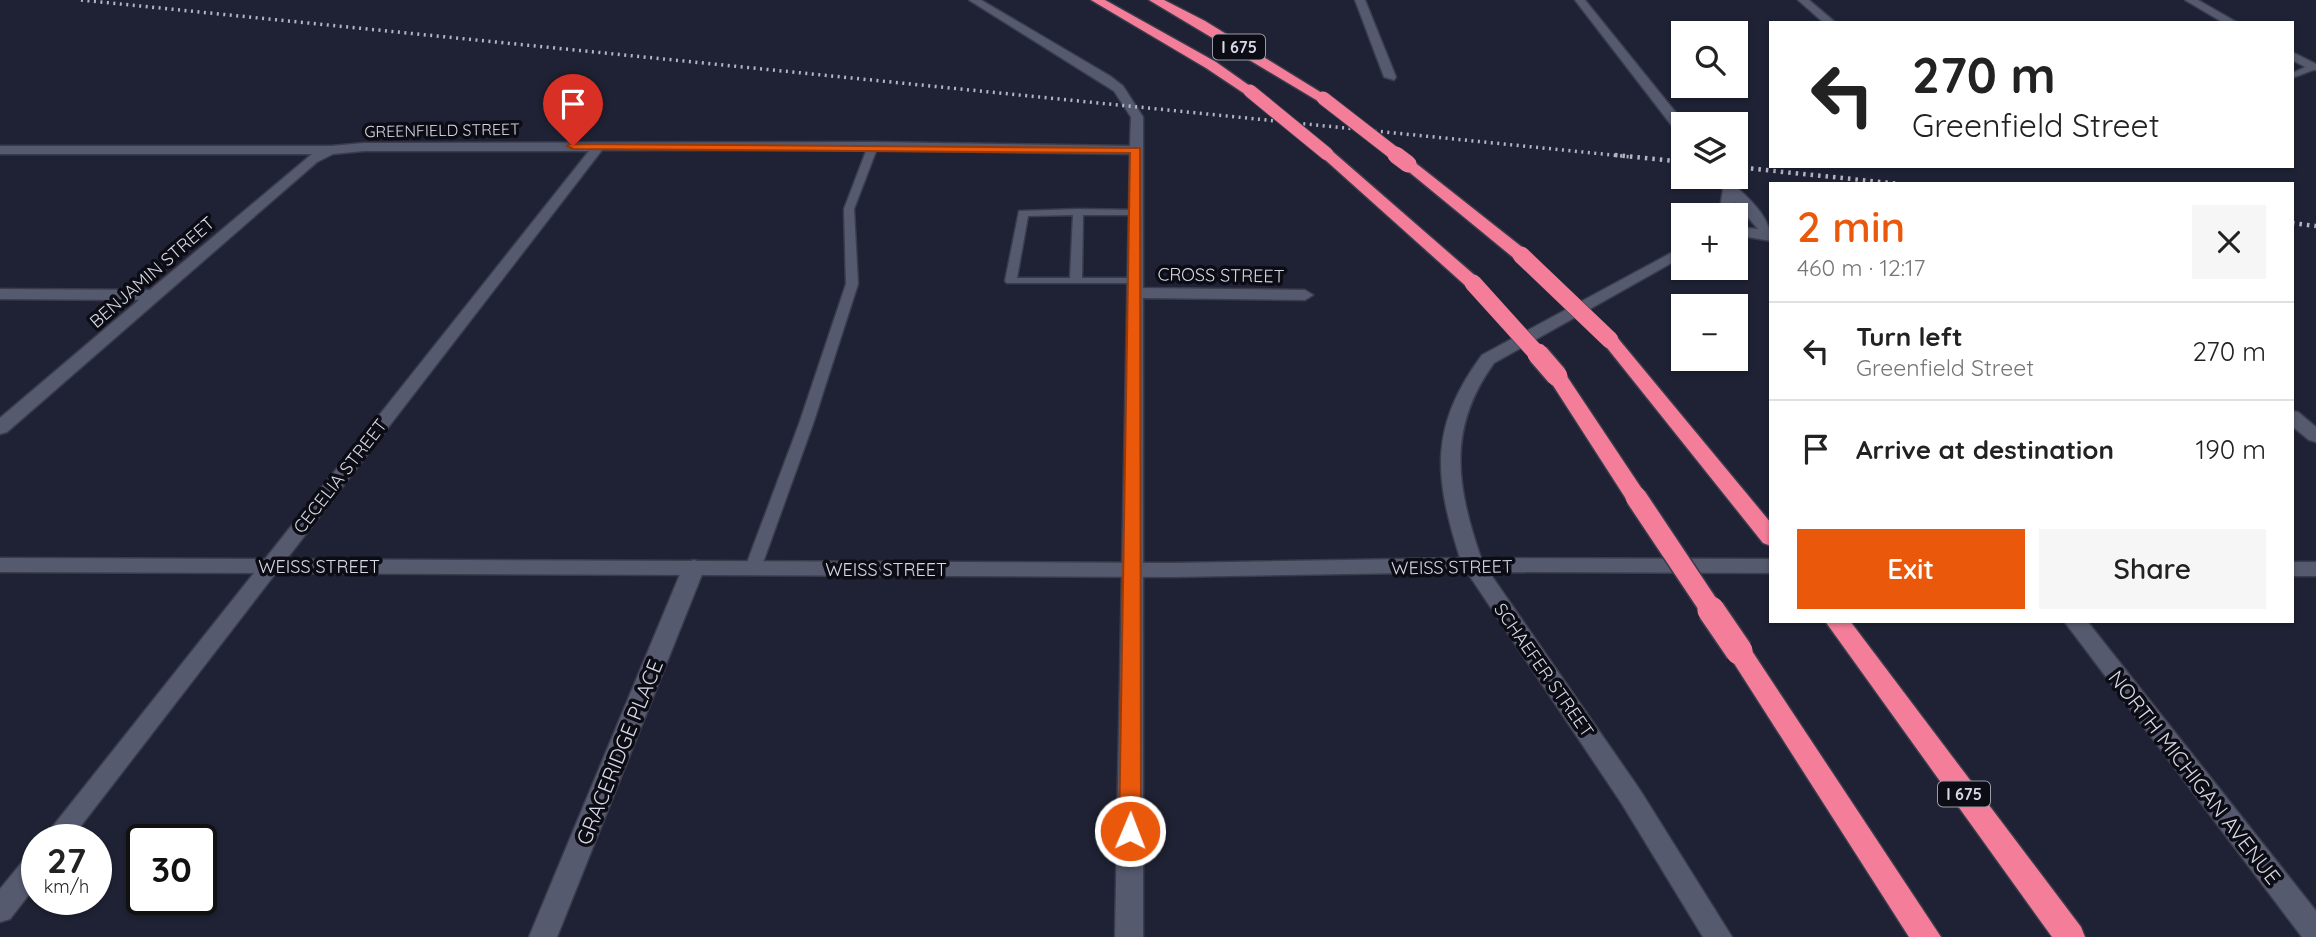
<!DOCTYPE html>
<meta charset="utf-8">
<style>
body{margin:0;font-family:Quicksand,sans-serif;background:#f6f6f6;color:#222;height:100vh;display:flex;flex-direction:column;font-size:26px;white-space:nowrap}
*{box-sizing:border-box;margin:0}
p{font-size:23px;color:#767676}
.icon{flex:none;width:38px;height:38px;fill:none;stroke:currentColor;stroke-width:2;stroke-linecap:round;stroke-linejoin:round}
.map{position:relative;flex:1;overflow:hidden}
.panel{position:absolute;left:1769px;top:182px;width:525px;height:441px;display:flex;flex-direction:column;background:#fff;border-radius:0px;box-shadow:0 2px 5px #0004}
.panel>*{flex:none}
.hud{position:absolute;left:1769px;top:21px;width:525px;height:147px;border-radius:0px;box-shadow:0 2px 5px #0004;background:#fff;color:#222;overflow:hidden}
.tools{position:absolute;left:1671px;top:21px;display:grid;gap:14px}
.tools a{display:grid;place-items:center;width:77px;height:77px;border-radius:0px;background:#fff;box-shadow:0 2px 5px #0004;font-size:35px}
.speed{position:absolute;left:21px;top:824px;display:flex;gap:14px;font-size:35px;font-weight:700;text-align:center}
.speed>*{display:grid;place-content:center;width:91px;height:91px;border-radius:50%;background:#fff;box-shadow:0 2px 5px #0004;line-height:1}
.speed small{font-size:18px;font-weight:400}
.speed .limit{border:4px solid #111;border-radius:10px;background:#fff;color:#111}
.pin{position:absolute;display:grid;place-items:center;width:60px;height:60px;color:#fff;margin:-72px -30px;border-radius:50% 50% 50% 0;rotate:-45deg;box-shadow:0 0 7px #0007}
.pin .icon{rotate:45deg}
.me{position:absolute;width:77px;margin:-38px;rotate:1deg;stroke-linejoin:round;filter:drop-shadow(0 0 5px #0008)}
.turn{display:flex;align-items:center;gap:24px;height:147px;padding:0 28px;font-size:32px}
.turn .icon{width:91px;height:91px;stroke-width:2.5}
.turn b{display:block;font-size:49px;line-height:60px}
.round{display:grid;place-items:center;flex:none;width:74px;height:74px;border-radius:0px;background:#f6f6f6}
.summary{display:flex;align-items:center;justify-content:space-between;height:119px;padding:0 28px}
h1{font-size:42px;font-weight:600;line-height:52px;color:#ea580c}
.button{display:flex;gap:14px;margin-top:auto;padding:14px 28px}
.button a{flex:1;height:80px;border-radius:0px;background:#ea580c;color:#fff;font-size:28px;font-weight:600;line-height:80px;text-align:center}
.button a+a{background:#f6f6f6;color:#222}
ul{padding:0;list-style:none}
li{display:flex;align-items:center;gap:21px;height:98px;padding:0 28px;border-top:2px solid #e0e0e0}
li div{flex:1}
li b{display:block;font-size:26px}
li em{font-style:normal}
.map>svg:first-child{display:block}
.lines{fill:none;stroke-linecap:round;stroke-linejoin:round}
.service-casing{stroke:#3a3c4c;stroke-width:3}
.minor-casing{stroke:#3a3c4c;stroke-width:3}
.tertiary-casing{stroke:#3a3c4c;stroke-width:3}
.motorway-casing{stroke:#3a3c4c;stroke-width:3}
.service{fill:#565a6f;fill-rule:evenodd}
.minor{fill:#565a6f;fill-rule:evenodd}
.tertiary{fill:#565a6f;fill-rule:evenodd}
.motorway{fill:#f47e99;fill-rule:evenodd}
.rail-far1{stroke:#b3b5c3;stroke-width:3.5;stroke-dasharray:2 4.5;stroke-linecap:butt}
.rail{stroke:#b3b5c3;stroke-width:4.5;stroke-dasharray:2.5 5;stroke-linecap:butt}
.motorway-bridge-far3-casing{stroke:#3a3c4c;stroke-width:15;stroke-linecap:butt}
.motorway-bridge-far2-casing{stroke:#3a3c4c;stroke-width:18;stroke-linecap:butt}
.motorway-bridge-far1-casing{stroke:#3a3c4c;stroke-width:24;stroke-linecap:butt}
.motorway-bridge-casing{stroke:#3a3c4c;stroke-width:30;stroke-linecap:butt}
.motorway-bridge-far3{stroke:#f47e99;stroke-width:13}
.motorway-bridge-far2{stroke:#f47e99;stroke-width:17}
.motorway-bridge-far1{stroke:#f47e99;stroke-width:21}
.motorway-bridge{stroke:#f47e99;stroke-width:27}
.route{fill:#ea580c;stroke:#983908;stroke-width:2}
.labels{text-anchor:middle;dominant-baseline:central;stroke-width:7;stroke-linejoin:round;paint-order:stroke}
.shield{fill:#0b0c14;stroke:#999ba6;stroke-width:2}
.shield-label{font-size:16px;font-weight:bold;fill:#d6d8e5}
.far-street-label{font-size:16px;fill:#d6d8e5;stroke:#0b0c14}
.street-label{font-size:18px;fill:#d6d8e5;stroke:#0b0c14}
.near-street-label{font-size:21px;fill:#d6d8e5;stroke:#0b0c14}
</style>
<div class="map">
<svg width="2316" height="937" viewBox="0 0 2316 937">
<rect width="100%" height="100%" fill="#1f2234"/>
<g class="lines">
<g class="service-casing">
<g id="service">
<path d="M2310,65H2316V69L2292,78V73Z"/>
<path d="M873,143L878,146L854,209L858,284L813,424L761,568L758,572H748L745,568L799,424L846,284L844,209L868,146Z"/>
<path d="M1078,209L1140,210V214L1136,215H1083L1082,278H1137L1141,279V283H1007L1005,281L1019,211ZM1073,215L1070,278H1017L1028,216Z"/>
</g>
</g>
<g class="minor-casing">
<g id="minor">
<path d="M969,0H981L1110,76L1123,86L1143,117V288L1305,290L1313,295L1305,300L1143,298V937H1115L1130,154L873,150H602L70,840H42L589,151H364L333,154L317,162L7,432L0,434V418L139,300L0,299V289L150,290L312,154H0V146H331L364,143L873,142L1130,146L1131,117L1114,91Z"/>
<path d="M1355,0H1365L1396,77L1394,80L1384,77Z"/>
<path d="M1798,0H1809L1836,23H1824Z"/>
<path d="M2185,0H2198L2238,23H2224Z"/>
<path d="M2292,52L2316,64V70L2309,69L2292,60Z"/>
<path d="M2292,411L2298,412L2316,427V442L2309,440L2292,426Z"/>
<path d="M694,560L701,562L705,567L557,937H529L683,567L687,562Z"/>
<path d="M37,851V884L10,919L0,922V889L28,855Z"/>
</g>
</g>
<g class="tertiary-casing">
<g id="tertiary">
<path d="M1575,0H1585L1685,124L1684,136L1679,135Z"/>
<path d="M1712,177H1726C1745,196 1771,214 1771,241L1736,235V227L1758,229L1735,202L1733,215H1719L1723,189Z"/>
<path d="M1684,246V256L1494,363C1447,428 1456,485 1481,558L1771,559V573L1489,572L1640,790L1732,937H1703L1622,804L1467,572L1172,577L0,572V558L1172,563L1460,558C1434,476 1429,427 1482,355Z"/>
<rect x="2292" y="562" width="24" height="14"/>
<path d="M2064,621H2087L2316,911V937H2302Z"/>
</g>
</g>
<g class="motorway-casing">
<g id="motorway">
<path d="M1091,0H1105L1216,62L1257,91L1255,94H1245L1206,68Z"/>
<path d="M1149,0H1164L1205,21L1330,98L1323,102L1318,101Z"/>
<path d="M1327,150L1332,151L1479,279L1482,283L1479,287H1467L1322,157L1320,154L1322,151Z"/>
<path d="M1408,160L1413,161L1527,251L1529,255L1527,259H1515L1403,167L1401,164L1403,161Z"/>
<path d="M1610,334L1616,336L1771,523V546L1763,543L1604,344L1601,340L1604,336Z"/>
<path d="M1557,370L1564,372L1644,492L1647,497L1644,502H1628L1547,376Z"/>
<path d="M1825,621H1850L2081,927L2085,937H2052Z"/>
<path d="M1739,642L1748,645L1941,937H1909L1730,657L1727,651L1730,645Z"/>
</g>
</g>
<use href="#service" class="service"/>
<use href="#minor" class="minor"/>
<use href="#tertiary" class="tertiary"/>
<use href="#motorway" class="motorway"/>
<path class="rail-far1" d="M81,0L1632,157"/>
<g class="rail">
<path d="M1615,155L1684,162"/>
<path d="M1736,167L1900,184"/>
<path d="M2292,223L2316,226"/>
</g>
<g class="motorway-bridge-far3-casing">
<g id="motorway-bridge-far3">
<path d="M1250,91L1327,154"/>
<path d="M1323,98L1399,157"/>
</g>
</g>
<g class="motorway-bridge-far2-casing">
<g id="motorway-bridge-far2">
<path d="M1396,155L1408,164"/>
<path d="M1521,255L1610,340"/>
<path d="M1473,283L1539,356"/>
</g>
</g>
<g class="motorway-bridge-far1-casing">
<g id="motorway-bridge-far1">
<path d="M1538,354L1557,376"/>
<path d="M1636,497L1712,611"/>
</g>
</g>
<g class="motorway-bridge-casing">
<path id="motorway-bridge" d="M1711,610L1739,651"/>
</g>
<use href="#motorway-bridge-far3" class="motorway-bridge-far3"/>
<use href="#motorway-bridge-far2" class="motorway-bridge-far2"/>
<use href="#motorway-bridge-far1" class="motorway-bridge-far1"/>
<use href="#motorway-bridge" class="motorway-bridge"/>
</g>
<path class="route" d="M569,144L1140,148L1141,831L1138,838L1130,840L1122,838L1119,831L1130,153L573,149L567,146Z"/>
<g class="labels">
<g class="shield">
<rect x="1213" y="34.5" width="52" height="25" rx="5"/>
<rect x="1938" y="781.5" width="52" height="25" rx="5"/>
</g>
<g class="shield-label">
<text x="1239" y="47">I 675</text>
<text x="1964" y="794">I 675</text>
</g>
<g class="far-street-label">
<text transform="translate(442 130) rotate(-1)">GREENFIELD STREET</text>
</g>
<g class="street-label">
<text transform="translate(152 272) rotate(-41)">BENJAMIN STREET</text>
<text transform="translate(1221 275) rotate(1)">CROSS STREET</text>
<text transform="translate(340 476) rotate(-52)">CECELIA STREET</text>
<text x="319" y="566">WEISS STREET</text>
<text transform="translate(1452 567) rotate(-1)">WEISS STREET</text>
<text x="886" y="569">WEISS STREET</text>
<text transform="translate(1544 670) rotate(55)">SCHAEFER STREET</text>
</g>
<g class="near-street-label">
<text transform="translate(619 752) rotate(-68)">GRACERIDGE PLACE</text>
<text transform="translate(2195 777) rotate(52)">NORTH MICHIGAN AVENUE</text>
</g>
</g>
</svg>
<div class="tools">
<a><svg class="icon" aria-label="search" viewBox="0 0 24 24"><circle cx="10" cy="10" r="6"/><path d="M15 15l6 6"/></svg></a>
<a><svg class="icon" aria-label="layers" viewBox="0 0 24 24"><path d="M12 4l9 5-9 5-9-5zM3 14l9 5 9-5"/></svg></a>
<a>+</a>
<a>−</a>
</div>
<div class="speed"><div>27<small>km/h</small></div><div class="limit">30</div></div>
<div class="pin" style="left:573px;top:146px;background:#d93025"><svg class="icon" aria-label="arrive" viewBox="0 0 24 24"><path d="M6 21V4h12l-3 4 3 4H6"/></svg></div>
<svg class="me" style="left:1130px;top:831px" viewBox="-20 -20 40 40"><circle r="17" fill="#ea580c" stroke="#fff" stroke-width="3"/><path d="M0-11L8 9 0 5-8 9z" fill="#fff"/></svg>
<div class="hud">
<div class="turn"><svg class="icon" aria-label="left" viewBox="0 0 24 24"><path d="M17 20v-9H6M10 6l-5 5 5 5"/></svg><div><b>270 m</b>Greenfield Street</div></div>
</div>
<section class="panel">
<div class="summary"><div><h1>2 min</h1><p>460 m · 12:17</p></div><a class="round"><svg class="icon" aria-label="close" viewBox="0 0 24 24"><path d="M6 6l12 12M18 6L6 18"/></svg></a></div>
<ul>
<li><svg class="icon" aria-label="left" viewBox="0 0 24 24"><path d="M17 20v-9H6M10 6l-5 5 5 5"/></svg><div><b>Turn left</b><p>Greenfield Street</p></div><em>270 m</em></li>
<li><svg class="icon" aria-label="arrive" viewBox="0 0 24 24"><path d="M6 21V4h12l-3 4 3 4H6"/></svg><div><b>Arrive at destination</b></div><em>190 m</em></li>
</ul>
<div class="button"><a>Exit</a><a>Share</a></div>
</section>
</div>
